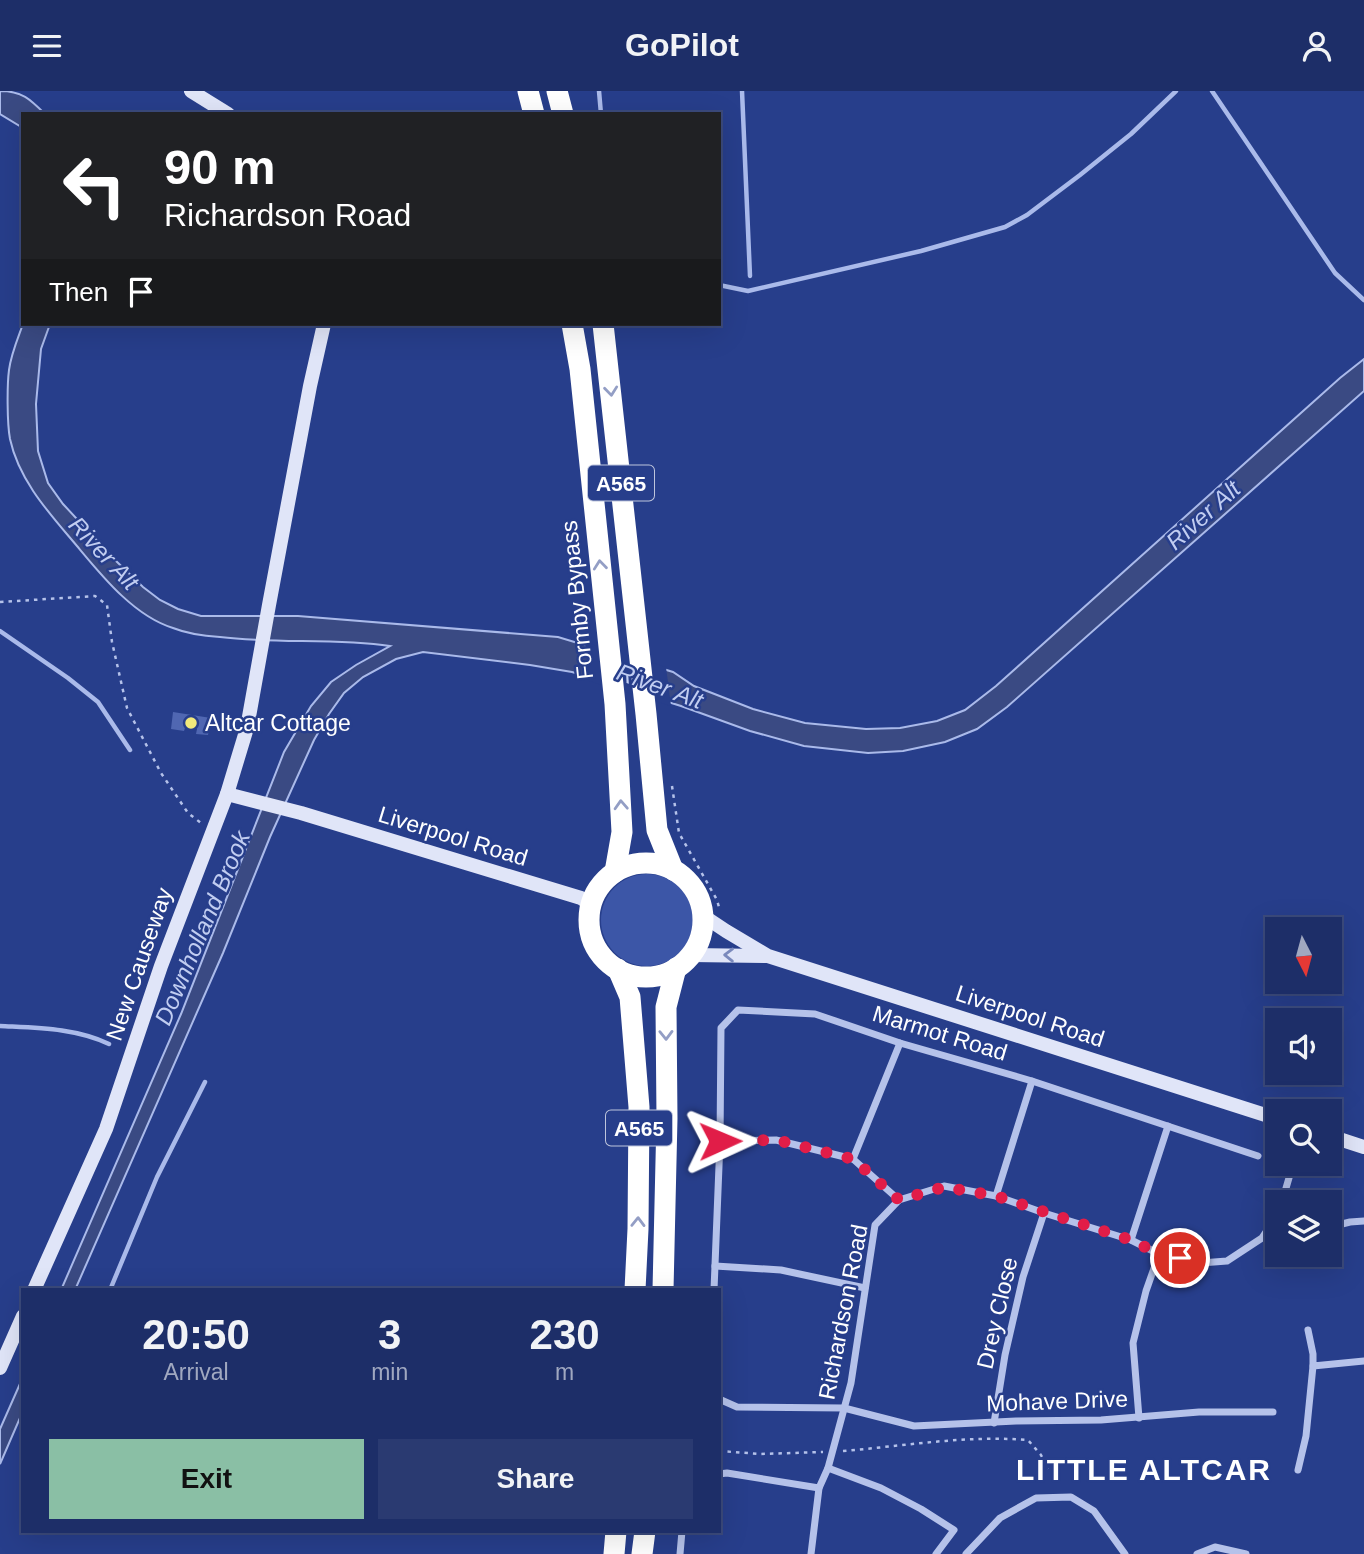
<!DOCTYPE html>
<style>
body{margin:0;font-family:Helvetica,sans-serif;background:#2a3a71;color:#f1f3f6;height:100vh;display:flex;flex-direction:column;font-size:26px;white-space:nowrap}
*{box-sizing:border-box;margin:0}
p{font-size:23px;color:#a0a8c0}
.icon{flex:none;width:38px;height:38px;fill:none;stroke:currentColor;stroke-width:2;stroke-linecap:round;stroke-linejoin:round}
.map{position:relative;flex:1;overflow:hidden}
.sheet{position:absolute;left:21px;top:1197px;width:700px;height:245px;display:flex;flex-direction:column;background:#1d2e68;border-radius:0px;box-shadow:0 7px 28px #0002,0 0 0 2px #3b4a7c}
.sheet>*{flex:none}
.guide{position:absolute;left:21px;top:21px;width:700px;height:214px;border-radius:0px;box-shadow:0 7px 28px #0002,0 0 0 2px #3b4a7c;background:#202124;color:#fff;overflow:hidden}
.needle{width:46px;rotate:174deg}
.fabs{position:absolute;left:1265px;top:826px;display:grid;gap:14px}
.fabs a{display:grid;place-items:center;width:77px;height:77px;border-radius:0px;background:#1d2e68;box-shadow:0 7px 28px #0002,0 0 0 2px #3b4a7c;font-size:35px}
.pin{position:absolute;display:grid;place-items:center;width:60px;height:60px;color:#fff;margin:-30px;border:4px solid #fff;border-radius:50%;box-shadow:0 2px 7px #0007}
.me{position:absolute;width:77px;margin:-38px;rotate:89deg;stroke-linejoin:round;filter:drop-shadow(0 0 5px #0008)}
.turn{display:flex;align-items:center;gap:24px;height:147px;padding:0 28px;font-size:32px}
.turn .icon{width:91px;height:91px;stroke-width:2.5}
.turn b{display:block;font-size:49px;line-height:60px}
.then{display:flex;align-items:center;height:66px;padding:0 28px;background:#0003;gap:14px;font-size:26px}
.eta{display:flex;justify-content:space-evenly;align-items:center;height:119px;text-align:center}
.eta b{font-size:42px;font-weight:800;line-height:49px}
.primary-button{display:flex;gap:14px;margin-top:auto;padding:14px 28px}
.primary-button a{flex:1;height:80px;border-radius:0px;background:#8abfa5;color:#111;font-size:28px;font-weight:800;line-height:80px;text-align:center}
.primary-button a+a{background:#2a3a71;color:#f1f3f6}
header{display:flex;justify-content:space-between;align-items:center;height:91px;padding:0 28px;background:#1d2e68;font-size:32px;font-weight:800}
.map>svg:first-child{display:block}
.green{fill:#3c56a7}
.water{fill:#3a4a83;stroke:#aabaea;stroke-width:2}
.pier{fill:#273e8b}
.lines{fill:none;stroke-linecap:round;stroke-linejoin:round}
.stream{stroke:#aabaea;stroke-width:4.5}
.building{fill:#5067b2}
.path{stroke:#b5c2ea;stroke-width:2.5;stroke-dasharray:3.5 5;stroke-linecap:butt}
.street{stroke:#b5c2ea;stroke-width:7}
.secondary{stroke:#e0e5f8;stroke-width:14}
.highway{stroke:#fff;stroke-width:21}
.oneway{stroke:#939ec5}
.oneway2{stroke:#7a89bc}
.route{stroke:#e11d48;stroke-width:12;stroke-dasharray:0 21.6}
.poi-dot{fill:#f2e97b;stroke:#273e8b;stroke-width:2.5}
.labels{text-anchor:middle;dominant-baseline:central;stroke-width:5;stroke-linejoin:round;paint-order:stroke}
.shield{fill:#273e8b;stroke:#bec5dc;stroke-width:2}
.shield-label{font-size:21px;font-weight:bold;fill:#fff}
.street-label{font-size:23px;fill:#fff;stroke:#273e8b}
.poi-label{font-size:23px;fill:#fff;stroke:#273e8b;text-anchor:start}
.water-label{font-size:24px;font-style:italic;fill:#c1cdf1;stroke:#273e8b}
.district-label{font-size:30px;font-weight:bold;letter-spacing:2px;fill:#fff;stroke:#273e8b}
</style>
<header><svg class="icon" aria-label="menu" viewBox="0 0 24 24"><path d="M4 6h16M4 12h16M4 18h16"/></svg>GoPilot<svg class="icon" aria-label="person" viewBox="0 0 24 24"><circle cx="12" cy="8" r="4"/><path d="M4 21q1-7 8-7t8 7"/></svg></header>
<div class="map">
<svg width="1364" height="1463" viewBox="0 0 1364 1463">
<rect width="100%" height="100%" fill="#273e8b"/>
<circle class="green" cx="647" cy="829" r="46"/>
<g class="water">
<path d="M0,0C22,0 30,8 45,23H23V37L0,23Z"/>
<path d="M23,233H50L41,258L36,313L38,360L48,392L63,413L114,468L143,496L160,509L178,518L201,525H298L558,546L673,581L694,595L753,618L805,632L866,638L900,637L937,630L965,619L996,595L1340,287L1364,268V300L1007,616L977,638L945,651L903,660L868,662L804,655L750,640L681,615L572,581L530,574L423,561L396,568L363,586L344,602L329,623L314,649L270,746L223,862L75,1199H61L181,923L284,661L311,615L331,591L356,574L390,555C334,547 276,553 220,546C204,545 188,543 173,537C134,525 102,485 77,455C50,423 19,390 10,348C7,332 7,294 9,279C11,263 18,247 23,233Z"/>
<path d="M23,1286V1320L0,1373V1338Z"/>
</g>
<path class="pier" d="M585,551L666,576L671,615L589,590Z"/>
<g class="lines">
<g class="stream">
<path d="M599,0L601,23"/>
<path d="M742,0L750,185"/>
<path d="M1212,0L1335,182L1364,209"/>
<path d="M719,194L748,200L921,160L1005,136L1027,124L1080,84L1131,43L1176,0"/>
<path d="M0,540L68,587L98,611L130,659"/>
<path d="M0,935C38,937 75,937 109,953"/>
<path d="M110,1199L157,1086L205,991"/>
</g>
</g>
<path class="building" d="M173,621L211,627L208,644L196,643L197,638L185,637L184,640L171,638Z"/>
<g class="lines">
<g class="path">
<path d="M0,511L95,505L107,514L112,551L127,617L161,682L188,722L201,732"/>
<path d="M672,695L679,742L717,809L720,820"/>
<path d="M719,1360L760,1363L823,1361"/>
<path d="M843,1360C904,1355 966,1344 1028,1349L1041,1364L1048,1378"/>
</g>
<g class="street">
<path d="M720,1050L776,1049L853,1068L900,952"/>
<path d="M853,1068L899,1109"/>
<path d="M996,1105L1032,990"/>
<path d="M1282,1111L1293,1073"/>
<path d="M1330,1136L1350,1131L1364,1130"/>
<path d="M1131,1149L1168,1035"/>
<path d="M715,1175L781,1179L865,1197"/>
<path d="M714,1199L720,1050L721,937L738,919L815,923L900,952L1032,990L1258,1065"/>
<path d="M1308,1239L1313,1263V1275L1364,1270"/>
<path d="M719,1308L737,1316L844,1317L914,1335L1016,1330L1101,1329L1199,1321H1273"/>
<path d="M1139,1327L1133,1252L1146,1200L1159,1163"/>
<path d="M994,1332L1005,1264L1023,1186L1044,1122"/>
<path d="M828,1377L881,1397L921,1418L954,1439L936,1463"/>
<path d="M1298,1379L1306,1345L1313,1275"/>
<path d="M719,1383L727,1382L819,1397"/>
<path d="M680,1463L682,1440"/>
<path d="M811,1463L819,1397L828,1377L851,1292L875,1134L899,1109L944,1095L996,1105L1044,1122L1131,1149L1159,1163L1201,1172L1227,1170L1262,1147L1278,1123"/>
<path d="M966,1463L1000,1427L1036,1407L1071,1406L1094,1420L1125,1463"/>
<path d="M1197,1463L1215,1456L1246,1463"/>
</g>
<g class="secondary">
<path d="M191,0L228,23"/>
<path d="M227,703L301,722L581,807L591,814"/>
<path d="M702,824L726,840L768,865L1278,1028"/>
<path d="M691,864L766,865"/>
<path d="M1330,1045L1364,1056"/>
<path d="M34,1199L106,1038L161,875L227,703L247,637L269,514L310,295L324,233"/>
<path d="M0,1277L23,1225"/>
</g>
<g class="highway">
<path d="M528,0L534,23"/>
<path d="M557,0L563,23"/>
<path d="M572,233L580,278L615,613L622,741L615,781"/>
<path d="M603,233L646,623L657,739L673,779"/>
<circle cx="646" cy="829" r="57"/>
<path d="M618,878L630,906L639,1016L638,1138L635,1199"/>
<path d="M663,1199L667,1027L666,916L676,877"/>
<path d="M614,1463L616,1440"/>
<path d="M642,1463L645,1440"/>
</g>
</g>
<defs><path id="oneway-chevron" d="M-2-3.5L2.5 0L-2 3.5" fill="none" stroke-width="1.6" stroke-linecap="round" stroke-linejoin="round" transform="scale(1.75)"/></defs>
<g class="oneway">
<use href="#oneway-chevron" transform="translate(611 300) rotate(84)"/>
<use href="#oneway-chevron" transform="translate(600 474) rotate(-96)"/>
<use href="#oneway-chevron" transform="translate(621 714) rotate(-93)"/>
<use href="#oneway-chevron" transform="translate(666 944) rotate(89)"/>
<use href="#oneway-chevron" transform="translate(638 1131) rotate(-89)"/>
</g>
<use class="oneway2" href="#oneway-chevron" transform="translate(729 864) rotate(-179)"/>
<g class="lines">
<path class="route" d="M720,1050L776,1049L853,1068L899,1109L944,1096L996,1105L1131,1149L1159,1163L1180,1167"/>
</g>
<circle class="poi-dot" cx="191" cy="632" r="7"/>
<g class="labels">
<g class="shield">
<rect x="588" y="374.5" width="66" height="35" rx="5"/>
<rect x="606" y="1019.5" width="66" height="35" rx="5"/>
</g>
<g class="shield-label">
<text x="621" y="392">A565</text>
<text x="639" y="1037">A565</text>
</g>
<g class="street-label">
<text transform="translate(577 509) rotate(-96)">Formby Bypass</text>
<text transform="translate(453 745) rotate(17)">Liverpool Road</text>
<text transform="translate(139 873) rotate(-71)">New Causeway</text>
<text transform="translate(1030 925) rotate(18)">Liverpool Road</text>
<text transform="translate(940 942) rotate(17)">Marmot Road</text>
<text transform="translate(843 1221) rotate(-79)">Richardson Road</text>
<text transform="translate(997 1222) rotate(-77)">Drey Close</text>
<text transform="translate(1057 1310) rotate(-2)">Mohave Drive</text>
</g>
<g class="poi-label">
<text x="205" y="632">Altcar Cottage</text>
</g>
<g class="water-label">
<text transform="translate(1203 424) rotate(-42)">River Alt</text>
<text transform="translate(104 462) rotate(47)">River Alt</text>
<text transform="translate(660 595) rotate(20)">River Alt</text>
<text transform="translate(202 837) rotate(-67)">Downholland Brook</text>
</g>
<g class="district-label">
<text x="1144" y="1378">LITTLE ALTCAR</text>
</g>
</g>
</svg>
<div class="fabs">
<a><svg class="needle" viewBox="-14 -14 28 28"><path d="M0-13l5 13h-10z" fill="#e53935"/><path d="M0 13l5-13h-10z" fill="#a0a8c0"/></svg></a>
<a><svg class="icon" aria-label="sound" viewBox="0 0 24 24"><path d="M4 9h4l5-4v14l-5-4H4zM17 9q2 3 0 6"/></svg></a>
<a><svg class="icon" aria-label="search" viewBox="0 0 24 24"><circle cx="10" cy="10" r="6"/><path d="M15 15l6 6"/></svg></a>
<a><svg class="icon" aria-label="layers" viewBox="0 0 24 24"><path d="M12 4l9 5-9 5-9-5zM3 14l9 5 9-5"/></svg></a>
</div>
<div class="pin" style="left:1180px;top:1167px;background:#d93025"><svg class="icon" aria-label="arrive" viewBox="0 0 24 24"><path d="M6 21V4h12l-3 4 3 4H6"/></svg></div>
<svg class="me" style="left:720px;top:1050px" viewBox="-20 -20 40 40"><path d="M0-17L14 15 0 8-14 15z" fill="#e11d48" stroke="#fff" stroke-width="4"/></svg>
<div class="guide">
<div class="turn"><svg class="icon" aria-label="left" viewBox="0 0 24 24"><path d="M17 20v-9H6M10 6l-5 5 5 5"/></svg><div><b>90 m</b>Richardson Road</div></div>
<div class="then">Then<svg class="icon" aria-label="arrive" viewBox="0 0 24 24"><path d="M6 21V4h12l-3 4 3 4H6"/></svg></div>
</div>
<section class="sheet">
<div class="eta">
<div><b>20:50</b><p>Arrival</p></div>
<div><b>3</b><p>min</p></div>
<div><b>230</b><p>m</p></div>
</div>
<div class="primary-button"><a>Exit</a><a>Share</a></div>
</section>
</div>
